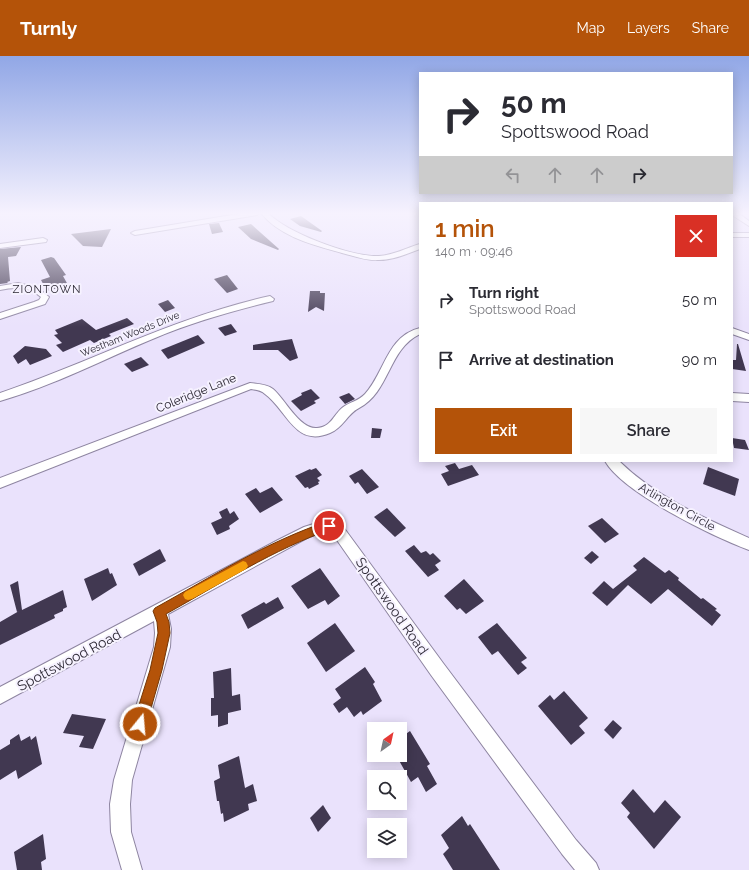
<!DOCTYPE html>
<meta charset="utf-8">
<style>
body{margin:0;font-family:Raleway,sans-serif;background:#f7f7f7;color:#2b2b33;height:100vh;display:flex;flex-direction:column;font-size:15px;white-space:nowrap}
*{box-sizing:border-box;margin:0}
p{font-size:13px;color:#7c7c81}
.icon{flex:none;width:22px;height:22px;fill:none;stroke:currentColor;stroke-width:2;stroke-linecap:round;stroke-linejoin:round}
.map{position:relative;flex:1;overflow:hidden}
.sheet{position:absolute;left:419px;top:146px;width:314px;height:260px;display:flex;flex-direction:column;background:#fff;border-radius:0px;box-shadow:0 2px 10px #0003}
.sheet>*{flex:none}
.hud{position:absolute;left:419px;top:16px;width:314px;height:122px;border-radius:0px;box-shadow:0 2px 10px #0003;background:#fff;color:#2b2b33;overflow:hidden}
.needle{width:26px;rotate:33deg}
.buttons{position:absolute;left:367px;top:666px;display:grid;gap:8px}
.buttons a{display:grid;place-items:center;width:40px;height:40px;border-radius:0px;background:#fff;box-shadow:0 2px 10px #0003;font-size:20px}
.pin{position:absolute;display:grid;place-items:center;width:34px;height:34px;color:#fff;margin:-17px;border:2px solid #fff;border-radius:50%;box-shadow:0 1px 4px #0007}
.me{position:absolute;width:44px;margin:-22px;rotate:17deg;stroke-linejoin:round;filter:drop-shadow(0 0 3px #0008)}
.turn{display:flex;align-items:center;gap:14px;height:84px;padding:0 16px;font-size:18px}
.turn .icon{width:52px;height:52px;stroke-width:2.5}
.turn b{display:block;font-size:28px;line-height:34px}
.lanes{display:flex;align-items:center;height:38px;padding:0 16px;background:#0003;justify-content:center;gap:20px;direction:ltr}
.lanes .off{opacity:.35}
.round{display:grid;place-items:center;flex:none;width:42px;height:42px;border-radius:0px;background:#f7f7f7}
.head{display:flex;align-items:center;justify-content:space-between;height:68px;padding:0 16px}
h1{font-size:24px;font-weight:600;line-height:30px;color:#b45309}
.button{display:flex;gap:8px;margin-top:auto;padding:8px 16px}
.button a{flex:1;height:46px;border-radius:0px;background:#b45309;color:#fff;font-size:16px;font-weight:600;line-height:46px;text-align:center}
.button a+a{background:#f7f7f7;color:#2b2b33}
ul{padding:0;list-style:none}
li{display:flex;align-items:center;gap:12px;height:60px;padding:0 16px}
li div{flex:1}
li b{display:block;font-size:15px}
li em{font-style:normal}
header{display:flex;align-items:center;gap:24px;box-sizing:border-box;height:56px;padding:0 20px;background:#b45309;color:#fff}
header strong{font-size:19px}
nav{display:flex;gap:22px;margin-inline-start:auto;font-size:14px}
.map>svg:first-child{display:block}
.building{fill:#413851}
.lines{fill:none;stroke-linecap:round;stroke-linejoin:round}
.street-casing{stroke:#8e85a1;stroke-width:2}
.street{fill:#fff;fill-rule:evenodd}
.route{fill:#b45309;stroke:#753606}
.slow{fill:#f59e0b}
.labels{text-anchor:middle;dominant-baseline:central;stroke-width:4;stroke-linejoin:round;paint-order:stroke}
.far-street-label{font-size:10px;fill:#2b2733;stroke:#f6f2ff}
.far-neighbourhood-label{font-size:11px;letter-spacing:1px;fill:#2b2733;stroke:#f6f2ff}
.street-label{font-size:12px;fill:#2b2733;stroke:#f6f2ff}
.near-street-label{font-size:14px;fill:#2b2733;stroke:#f6f2ff}
</style>
<header>
<strong>Turnly</strong>
<nav><a>Map</a><a>Layers</a><a>Share</a></nav>
</header>
<div class="map">
<svg width="749" height="814" viewBox="0 0 749 814">
<rect width="100%" height="100%" fill="#eae2fc"/>
<g class="building">
<path d="M301,160L322,175L321,176L300,170L290,163Z"/>
<path d="M219,167L223,176L212,178L209,168Z"/>
<path d="M251,168L279,193L278,194L251,183L238,171Z"/>
<path d="M111,173L102,191L83,190L71,178Z"/>
<path d="M21,191L16,200L8,201L10,225L7,226L8,227L0,228V193Z"/>
<path d="M51,201L54,202L66,219L63,220L68,229L47,235L41,224L50,221L41,204Z"/>
<path d="M227,219L238,233L227,237L214,223Z"/>
<path d="M310,235H320V237H325L324,255L316,251L308,256Z"/>
<path d="M168,244L175,252L165,256L158,248Z"/>
<path d="M127,262L134,268L109,278L111,280L94,287L90,284L63,296L56,289L62,287L54,279L58,278L55,274L82,263L96,274Z"/>
<path d="M231,268L237,276L225,280L218,272Z"/>
<path d="M198,279L205,287L168,303L161,294Z"/>
<path d="M292,283L298,302L290,305L278,294H253V289Z"/>
<path d="M737,288H738L746,315L732,313V304H736Z"/>
<path d="M25,290L46,293L52,300L30,309L26,303L18,308L13,300Z"/>
<path d="M141,301L149,309L132,316L124,308Z"/>
<path d="M311,333L320,342L314,345L316,347L301,355L291,345L302,339L301,337Z"/>
<path d="M349,337L355,343L345,348L339,341Z"/>
<path d="M372,372L382,373L380,382H371Z"/>
<path d="M732,382L745,384L749,394L734,392Z"/>
<path d="M455,407L459,413L472,409L479,419L448,430L441,418L449,415L445,410Z"/>
<path d="M708,411L739,423L735,440L703,428Z"/>
<path d="M316,412L322,419L317,422L320,425L318,426L319,428L309,433L308,431L305,432L295,420L310,413L311,414Z"/>
<path d="M362,413L379,431L367,438L358,426L355,428L349,420Z"/>
<path d="M272,431L283,444L260,457L245,438L256,432L260,437Z"/>
<path d="M227,452L230,458L234,455L239,463L229,470L230,473L217,479L211,467L222,462L219,456Z"/>
<path d="M387,452L406,472L395,481L374,461Z"/>
<path d="M602,462L619,478L605,487L588,470Z"/>
<path d="M414,489L421,497L426,495L430,499L433,497L441,505L435,509L439,514L428,521L405,495Z"/>
<path d="M160,493L166,505L139,520L133,508Z"/>
<path d="M592,495L599,501L591,508L584,502Z"/>
<path d="M644,501L665,517L669,514L679,522L678,524L701,543L703,542L717,553L715,554L721,559L712,570L668,533L651,548L628,529L607,550L592,537L604,525L613,533L637,514L633,510Z"/>
<path d="M108,512L110,518L112,517L117,529L92,545L84,523Z"/>
<path d="M320,512L340,540L328,549L325,544L308,553L291,530Z"/>
<path d="M464,523L484,545L466,558L460,552L457,554L444,540Z"/>
<path d="M18,525L22,554L63,534L67,551L63,553V555L54,559L55,562L0,589V566L19,555L17,556L10,529Z"/>
<path d="M278,541L284,552L248,573L241,559L264,546L266,548Z"/>
<path d="M335,567L355,595L326,616L307,587Z"/>
<path d="M497,567L527,602L521,606L527,612L518,619L498,595L492,599L478,581Z"/>
<path d="M365,611L375,626L373,628L382,645L363,659L361,655L354,661L347,651L339,657L333,648L341,642L335,633Z"/>
<path d="M231,612L232,640L240,638L241,654L228,657V668L218,671V659L211,660V642H214L213,616Z"/>
<path d="M564,635L588,662L579,670L585,677L571,689L538,650L550,639L554,644Z"/>
<path d="M72,658L106,663L93,693L79,691L84,680L63,677Z"/>
<path d="M613,664L622,672L613,683L604,674Z"/>
<path d="M410,675L430,708L427,710L437,728L426,736L418,721L411,726L396,699H400V682Z"/>
<path d="M19,678L21,685L30,680L31,684L36,680L42,708L18,723L16,714L0,724V694L10,688V684Z"/>
<path d="M239,700L245,732L253,728L257,745L248,748L249,754L224,766L223,757L221,758L219,745H217L214,725L220,722L218,709Z"/>
<path d="M633,733L654,757L665,744L681,761L654,793L627,761L630,757L621,747Z"/>
<path d="M323,749L331,762L318,776L310,762Z"/>
<path d="M462,760L468,770L470,768L500,814H453L443,798L449,792L441,779Z"/>
<path d="M43,778L46,803L41,806L42,814H17L14,796Z"/>
</g>
<g class="lines">
<g class="street-casing">
<g id="street">
<path d="M244,157H260L257,159L135,179L131,177L135,175Z"/>
<path d="M261,157H268C287,177 351,201 379,200C394,199 406,192 420,188V193C407,198 393,204 379,204C366,205 354,200 342,197C314,189 280,181 261,157Z"/>
<path d="M732,157H738L749,165V170L732,159Z"/>
<rect x="732" y="177" width="17" height="4"/>
<path d="M43,182L47,184L46,186L0,192V188Z"/>
<path d="M18,227L38,232L49,241L45,248L0,263V257L34,246L39,244L41,241C29,230 14,231 0,234V230Z"/>
<path d="M270,240L274,243L273,245C232,255 193,266 155,282C104,303 53,330 0,345V337C91,306 175,261 270,240Z"/>
<path d="M420,272V278C388,293 390,336 359,352C347,358 343,372 330,377C295,392 287,354 265,338C261,334 256,334 251,333L0,432V422L250,327C258,328 267,328 273,333C285,343 300,374 317,372C331,371 333,360 342,352C349,346 359,345 365,338C385,316 387,280 420,272Z"/>
<path d="M732,272L749,278V284L732,278Z"/>
<path d="M732,337L749,338V346L732,345Z"/>
<path d="M605,405H619C656,441 702,461 749,482V494C714,481 623,437 605,405Z"/>
<path d="M323,465H330L341,468L443,607L576,784L596,807L599,814H575L562,798L431,619L332,477L330,476L317,478L307,482L168,558L171,573L170,591L132,724L130,748L131,776L142,814H122L111,776L110,748L114,724L154,591L155,577L154,565L0,648V631L278,484L304,471Z"/>
</g>
</g>
<use href="#street" class="street"/>
</g>
<linearGradient id="sky" x2="0" y2="1"><stop stop-color="#91a7e6"/><stop offset="0.58" stop-color="#f6f2fe"/><stop offset="1" stop-color="#f6f2fe" stop-opacity="0"/></linearGradient>
<rect width="749" height="271" fill="url(#sky)"/>
<path class="route" d="M329,465L332,467L334,470L332,473C274,493 220,528 166,558L169,566L170,577L162,614L145,673L140,675L135,673L133,668L150,614L158,577L157,566L153,555L155,552C211,521 268,485 329,465Z"/>
<path class="slow" d="M243,505L246,506L248,510L246,513L192,543L188,544L185,543L183,539L185,536Z"/>
<g class="labels">
<g class="far-street-label">
<text transform="translate(130 278) rotate(-22)">Westham Woods Drive</text>
</g>
<g class="far-neighbourhood-label">
<text x="47" y="233">ZIONTOWN</text>
</g>
<g class="street-label">
<text transform="translate(196 337) rotate(-22)">Coleridge Lane</text>
<text transform="translate(677 451) rotate(29)">Arlington Circle</text>
</g>
<g class="near-street-label">
<text transform="translate(392 550) rotate(55)">Spottswood Road</text>
<text transform="translate(69 604) rotate(-28)">Spottswood Road</text>
</g>
</g>
</svg>
<div class="buttons">
<a><svg class="needle" viewBox="-14 -14 28 28"><path d="M0-13l5 13h-10z" fill="#e53935"/><path d="M0 13l5-13h-10z" fill="#7c7c81"/></svg></a>
<a><svg class="icon" aria-label="search" viewBox="0 0 24 24"><circle cx="10" cy="10" r="6"/><path d="M15 15l6 6"/></svg></a>
<a><svg class="icon" aria-label="layers" viewBox="0 0 24 24"><path d="M12 4l9 5-9 5-9-5zM3 14l9 5 9-5"/></svg></a>
</div>
<div class="pin" style="left:329px;top:470px;background:#d93025"><svg class="icon" aria-label="arrive" viewBox="0 0 24 24"><path d="M6 21V4h12l-3 4 3 4H6"/></svg></div>
<svg class="me" style="left:140px;top:668px" viewBox="-20 -20 40 40"><circle r="17" fill="#b45309" stroke="#fff" stroke-width="3"/><path d="M0-11L8 9 0 5-8 9z" fill="#fff"/></svg>
<div class="hud">
<div class="turn"><svg class="icon" aria-label="right" viewBox="0 0 24 24"><path d="M7 20v-9h11M14 6l5 5-5 5"/></svg><div><b>50 m</b>Spottswood Road</div></div>
<div class="lanes"><svg class="icon off" aria-label="left" viewBox="0 0 24 24"><path d="M17 20v-9H6M10 6l-5 5 5 5"/></svg><svg class="icon off" aria-label="ahead" viewBox="0 0 24 24"><path d="M12 20V5M6 11l6-6 6 6"/></svg><svg class="icon off" aria-label="ahead" viewBox="0 0 24 24"><path d="M12 20V5M6 11l6-6 6 6"/></svg><svg class="icon" aria-label="right" viewBox="0 0 24 24"><path d="M7 20v-9h11M14 6l5 5-5 5"/></svg></div>
</div>
<section class="sheet">
<div class="head"><div><h1>1 min</h1><p>140 m · 09:46</p></div><a class="round" style="background:#d93025;color:#fff"><svg class="icon" aria-label="close" viewBox="0 0 24 24"><path d="M6 6l12 12M18 6L6 18"/></svg></a></div>
<ul>
<li><svg class="icon" aria-label="right" viewBox="0 0 24 24"><path d="M7 20v-9h11M14 6l5 5-5 5"/></svg><div><b>Turn right</b><p>Spottswood Road</p></div><em>50 m</em></li>
<li><svg class="icon" aria-label="arrive" viewBox="0 0 24 24"><path d="M6 21V4h12l-3 4 3 4H6"/></svg><div><b>Arrive at destination</b></div><em>90 m</em></li>
</ul>
<div class="button"><a>Exit</a><a>Share</a></div>
</section>
</div>
